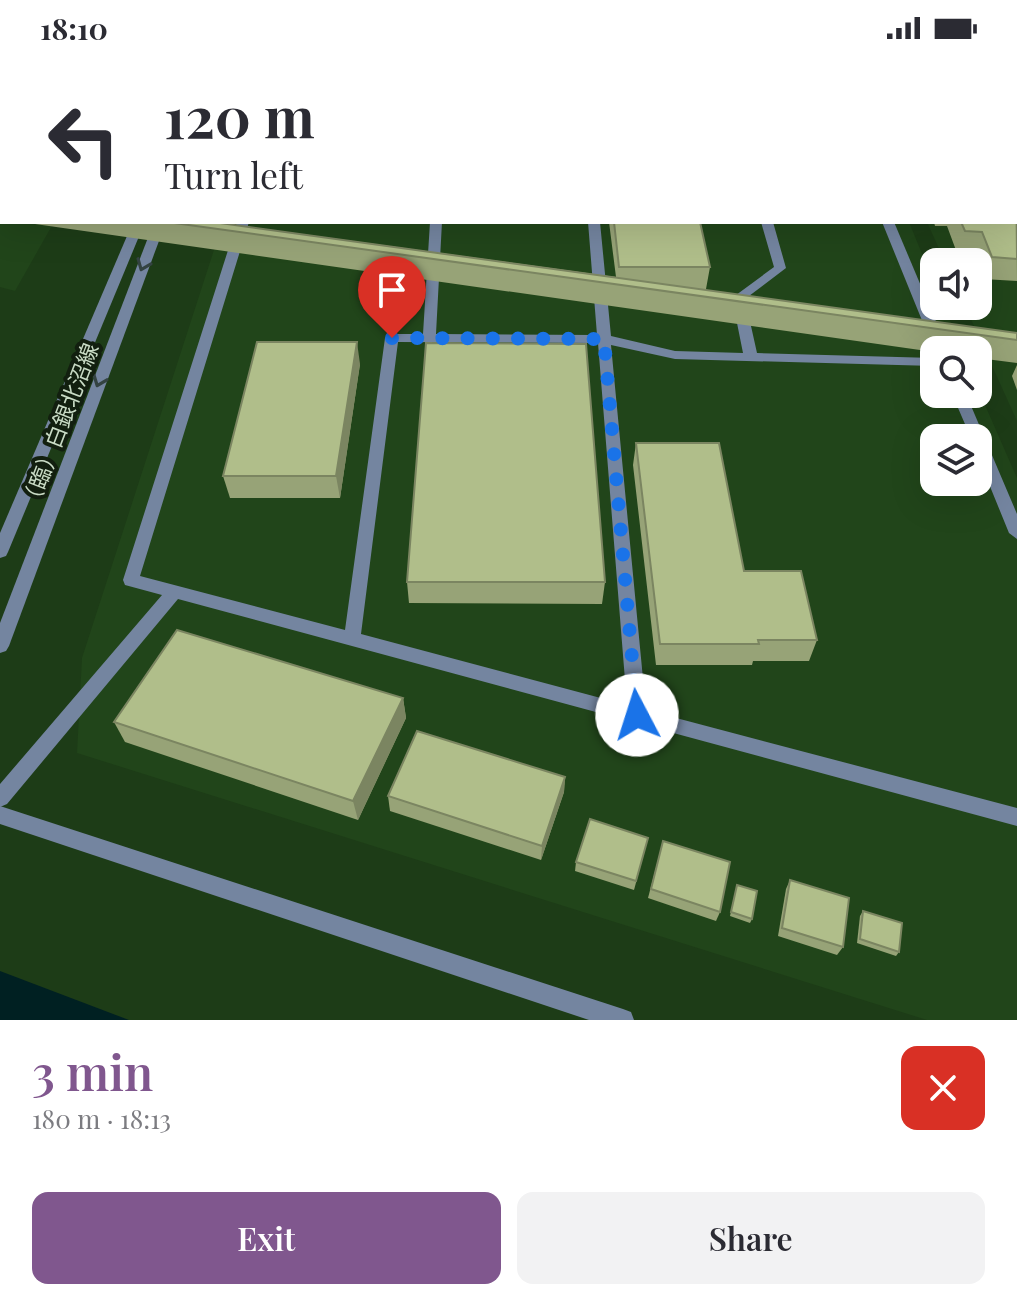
<!DOCTYPE html>
<meta charset="utf-8">
<style>
body{margin:0;font-family:"Playfair Display","Noto Sans JP",serif;background:#f2f2f3;color:#2b2b33;height:100vh;display:flex;flex-direction:column;font-size:30px;white-space:nowrap}
*{box-sizing:border-box;margin:0}
p{font-size:26px;color:#7c7c81}
.icon{flex:none;width:44px;height:44px;fill:none;stroke:currentColor;stroke-width:2;stroke-linecap:round;stroke-linejoin:round}
.map{position:relative;height:964px;overflow:hidden}
.panel{display:flex;flex-direction:column;background:#fff;flex:1}
.panel>*{flex:none}
.guide{position:absolute;left:0px;top:0px;width:1018px;height:168px;box-shadow:0 8px 32px #0002;background:#fff;color:#2b2b33;overflow:hidden}
.tools{position:absolute;left:920px;top:192px;display:grid;gap:16px}
.tools a{display:grid;place-items:center;width:72px;height:72px;border-radius:16px;background:#fff;box-shadow:0 8px 32px #0002;font-size:40px}
.pin{position:absolute;display:grid;place-items:center;width:68px;height:68px;color:#fff;margin:-82px -34px;border-radius:50% 50% 50% 0;rotate:-45deg;box-shadow:0 0 8px #0007}
.pin .icon{rotate:45deg}
.me{position:absolute;width:88px;margin:-44px;rotate:355deg;stroke-linejoin:round;filter:drop-shadow(0 0 6px #0008)}
.turn{display:flex;align-items:center;gap:28px;height:168px;padding:0 32px;font-size:36px}
.turn .icon{width:104px;height:104px;stroke-width:2.5}
.turn b{display:block;font-size:56px;line-height:68px}
.round{display:grid;place-items:center;flex:none;width:84px;height:84px;border-radius:16px;background:#f2f2f3}
.overview{display:flex;align-items:center;justify-content:space-between;height:136px;padding:0 32px}
h1{font-size:48px;font-weight:600;line-height:60px;color:#80578e}
.button{display:flex;gap:16px;margin-top:auto;padding:16px 32px}
.button a{flex:1;height:92px;border-radius:16px;background:#80578e;color:#fff;font-size:32px;font-weight:600;line-height:92px;text-align:center}
.button a+a{background:#f2f2f3;color:#2b2b33}
.status{display:flex;justify-content:space-between;align-items:center;height:56px;padding:0 40px;background:#fff;direction:ltr}
.status svg{height:22px;fill:currentColor}
.map>svg:first-child{display:block}
.built{fill:#21451a;fill-rule:evenodd}
.water{fill:#002022}
.lines{fill:none;stroke-linecap:round;stroke-linejoin:round}
.service{fill:#7485a0;fill-rule:evenodd}
.minor{fill:#7485a0;fill-rule:evenodd}
.tertiary{fill:#7485a0;fill-rule:evenodd}
.wall{fill:#97a377}
.shaded-wall{fill:#7b8561}
.building{fill:#b0be8a;stroke:#7b8561;stroke-width:2}
.oneway{stroke:#344342}
.route{stroke:#1a73e8;stroke-width:14;stroke-dasharray:0 25.2}
.labels{text-anchor:middle;dominant-baseline:central;stroke-width:8;stroke-linejoin:round;paint-order:stroke}
.street-label{font-size:22px;fill:#c9dbc5;stroke:#121f0f}
</style>
<div class="status"><b>18:10</b><svg viewBox="0 0 49 12"><path d="M0 12V9h3v3zM5 12V6h3v6zM10 12V3h3v9zM15 12V0h3v12zM26 1h20v11H26zM47 4h2v5h-2z"/></svg></div>
<div class="map">
<svg width="1017" height="964" viewBox="0 0 1017 964">
<rect width="100%" height="100%" fill="#1d3c17"/>
<g class="built">
<path d="M0,0H145L2,2V166H54L15,235L0,231Z"/>
<rect x="273" y="0" width="462" height="2"/>
<path d="M1017,35V365L965,250H978V206H945L927,166H1016Z"/>
<path d="M223,166H909L934,227V250H944L962,294H934V338H978V333L1017,422V964H927L77,697L82,602ZM934,382H978V426H934Z"/>
</g>
<path class="water" d="M0,915L129,964H0Z"/>
<g class="lines">
<g class="service">
<rect x="466" y="0" width="10" height="2"/>
<rect x="688" y="0" width="10" height="2"/>
<path d="M237,166H249L140,520L345,574L385,282L392,278H423L430,166H442L436,278L597,279L588,166H600L611,280L675,295L743,297L732,242L774,211L761,166H773L786,212L745,243L757,297L934,302V310L675,303L611,289L646,654L1017,752V770L178,543L7,748L0,751V728L162,539L125,529L123,524ZM398,286L598,287L627,649L361,578Z"/>
<path d="M882,166H894L948,294H934Z"/>
<path d="M952,338H966L1017,458V483L1009,477L978,401V382H971Z"/>
</g>
<path class="minor" d="M0,750L623,953L631,956L634,964H589L0,768Z"/>
<g class="tertiary">
<rect x="203" y="0" width="10" height="2"/>
<path d="M222,0H232L221,2Z"/>
<path d="M958,0H971L973,2H960Z"/>
<rect x="1016" y="20" width="1" height="6"/>
<path d="M133,166H145L8,496L6,500L0,502V477Z"/>
<path d="M154,166H166L9,590L6,595L0,597V567Z"/>
</g>
</g>
<g class="wall">
<path d="M1016,50L1017,225L983,223L978,210V206H977L973,198L957,197L947,170H935L934,166H1016Z"/>
<rect x="0" y="137" width="2" height="26"/>
<path d="M21,166H213L616,221L609,166H700L710,211L706,233H699L1017,277V307L978,302V294H934V296Z"/>
<path d="M360,308L340,442H230L223,420Z"/>
<path d="M1017,309V334L1012,320Z"/>
<path d="M636,387L744,515L817,584L809,605H753L752,609H656L633,409Z"/>
<path d="M407,526H605L602,548L409,547Z"/>
<path d="M403,642L406,662L358,764L125,686L114,666Z"/>
<path d="M565,721L564,736L541,804L390,755L388,740Z"/>
<path d="M648,782L634,834L575,815L576,806Z"/>
<path d="M663,785L720,856L716,865L648,842Z"/>
<path d="M790,824L843,891L837,899L778,880L786,833Z"/>
<path d="M737,829L752,863L750,867L730,860Z"/>
<path d="M863,855L899,896L896,900L857,887L860,860Z"/>
</g>
<g class="shaded-wall">
<path d="M357,286L360,308L340,442L336,420Z"/>
<path d="M403,642L406,662L358,764L353,745Z"/>
<path d="M565,721L564,736L541,804L542,790Z"/>
</g>
<g class="building">
<path d="M1016,98L1017,203L992,201L982,176L965,175L961,166H1016Z"/>
<path d="M167,166H213L1017,277V284Z"/>
<path d="M614,166H700L710,211H619Z"/>
<path d="M257,286H357L336,420H223Z"/>
<path d="M426,287L586,288L605,526H407Z"/>
<path d="M636,387H719L744,515H801L817,584H758L759,588H660Z"/>
<path d="M177,574L403,642L353,745L114,666Z"/>
<path d="M417,675L565,721L542,790L388,740Z"/>
<path d="M590,763L648,782L636,825L576,806Z"/>
<path d="M663,785L730,806L720,856L651,833Z"/>
<path d="M790,824L849,842L843,891L782,872Z"/>
<path d="M737,829L757,835L752,863L731,856Z"/>
<path d="M863,855L902,867L899,896L860,883Z"/>
</g>
<defs><path id="oneway-chevron" d="M-2-3.5L2.5 0L-2 3.5" fill="none" stroke-width="1.6" stroke-linecap="round" stroke-linejoin="round" transform="scale(2)"/></defs>
<g class="oneway">
<use href="#oneway-chevron" transform="translate(143 209) rotate(112)"/>
<use href="#oneway-chevron" transform="translate(99 325) rotate(111)"/>
</g>
<g class="lines">
<path class="route" d="M392,282L604,283L637,659"/>
</g>
<g class="labels">
<g class="street-label">
<text transform="translate(59 370) rotate(-69)">（臨）白銀北沼線</text>
</g>
</g>
</svg>
<div class="tools">
<a><svg class="icon" aria-label="sound" viewBox="0 0 24 24"><path d="M4 9h4l5-4v14l-5-4H4zM17 9q2 3 0 6"/></svg></a>
<a><svg class="icon" aria-label="search" viewBox="0 0 24 24"><circle cx="10" cy="10" r="6"/><path d="M15 15l6 6"/></svg></a>
<a><svg class="icon" aria-label="layers" viewBox="0 0 24 24"><path d="M12 4l9 5-9 5-9-5zM3 14l9 5 9-5"/></svg></a>
</div>
<div class="pin" style="left:392px;top:282px;background:#d93025"><svg class="icon" aria-label="arrive" viewBox="0 0 24 24"><path d="M6 21V4h12l-3 4 3 4H6"/></svg></div>
<svg class="me" style="left:637px;top:659px" viewBox="-20 -20 40 40"><circle r="19" fill="#fff"/><path d="M0-13L10 11 0 6-10 11z" fill="#1a73e8"/></svg>
<div class="guide">
<div class="turn"><svg class="icon" aria-label="left" viewBox="0 0 24 24"><path d="M17 20v-9H6M10 6l-5 5 5 5"/></svg><div><b>120 m</b>Turn left</div></div>
</div>
</div>
<section class="panel">
<div class="overview"><div><h1>3 min</h1><p>180 m · 18:13</p></div><a class="round" style="background:#d93025;color:#fff"><svg class="icon" aria-label="close" viewBox="0 0 24 24"><path d="M6 6l12 12M18 6L6 18"/></svg></a></div>
<div class="button"><a>Exit</a><a>Share</a></div>
</section>
